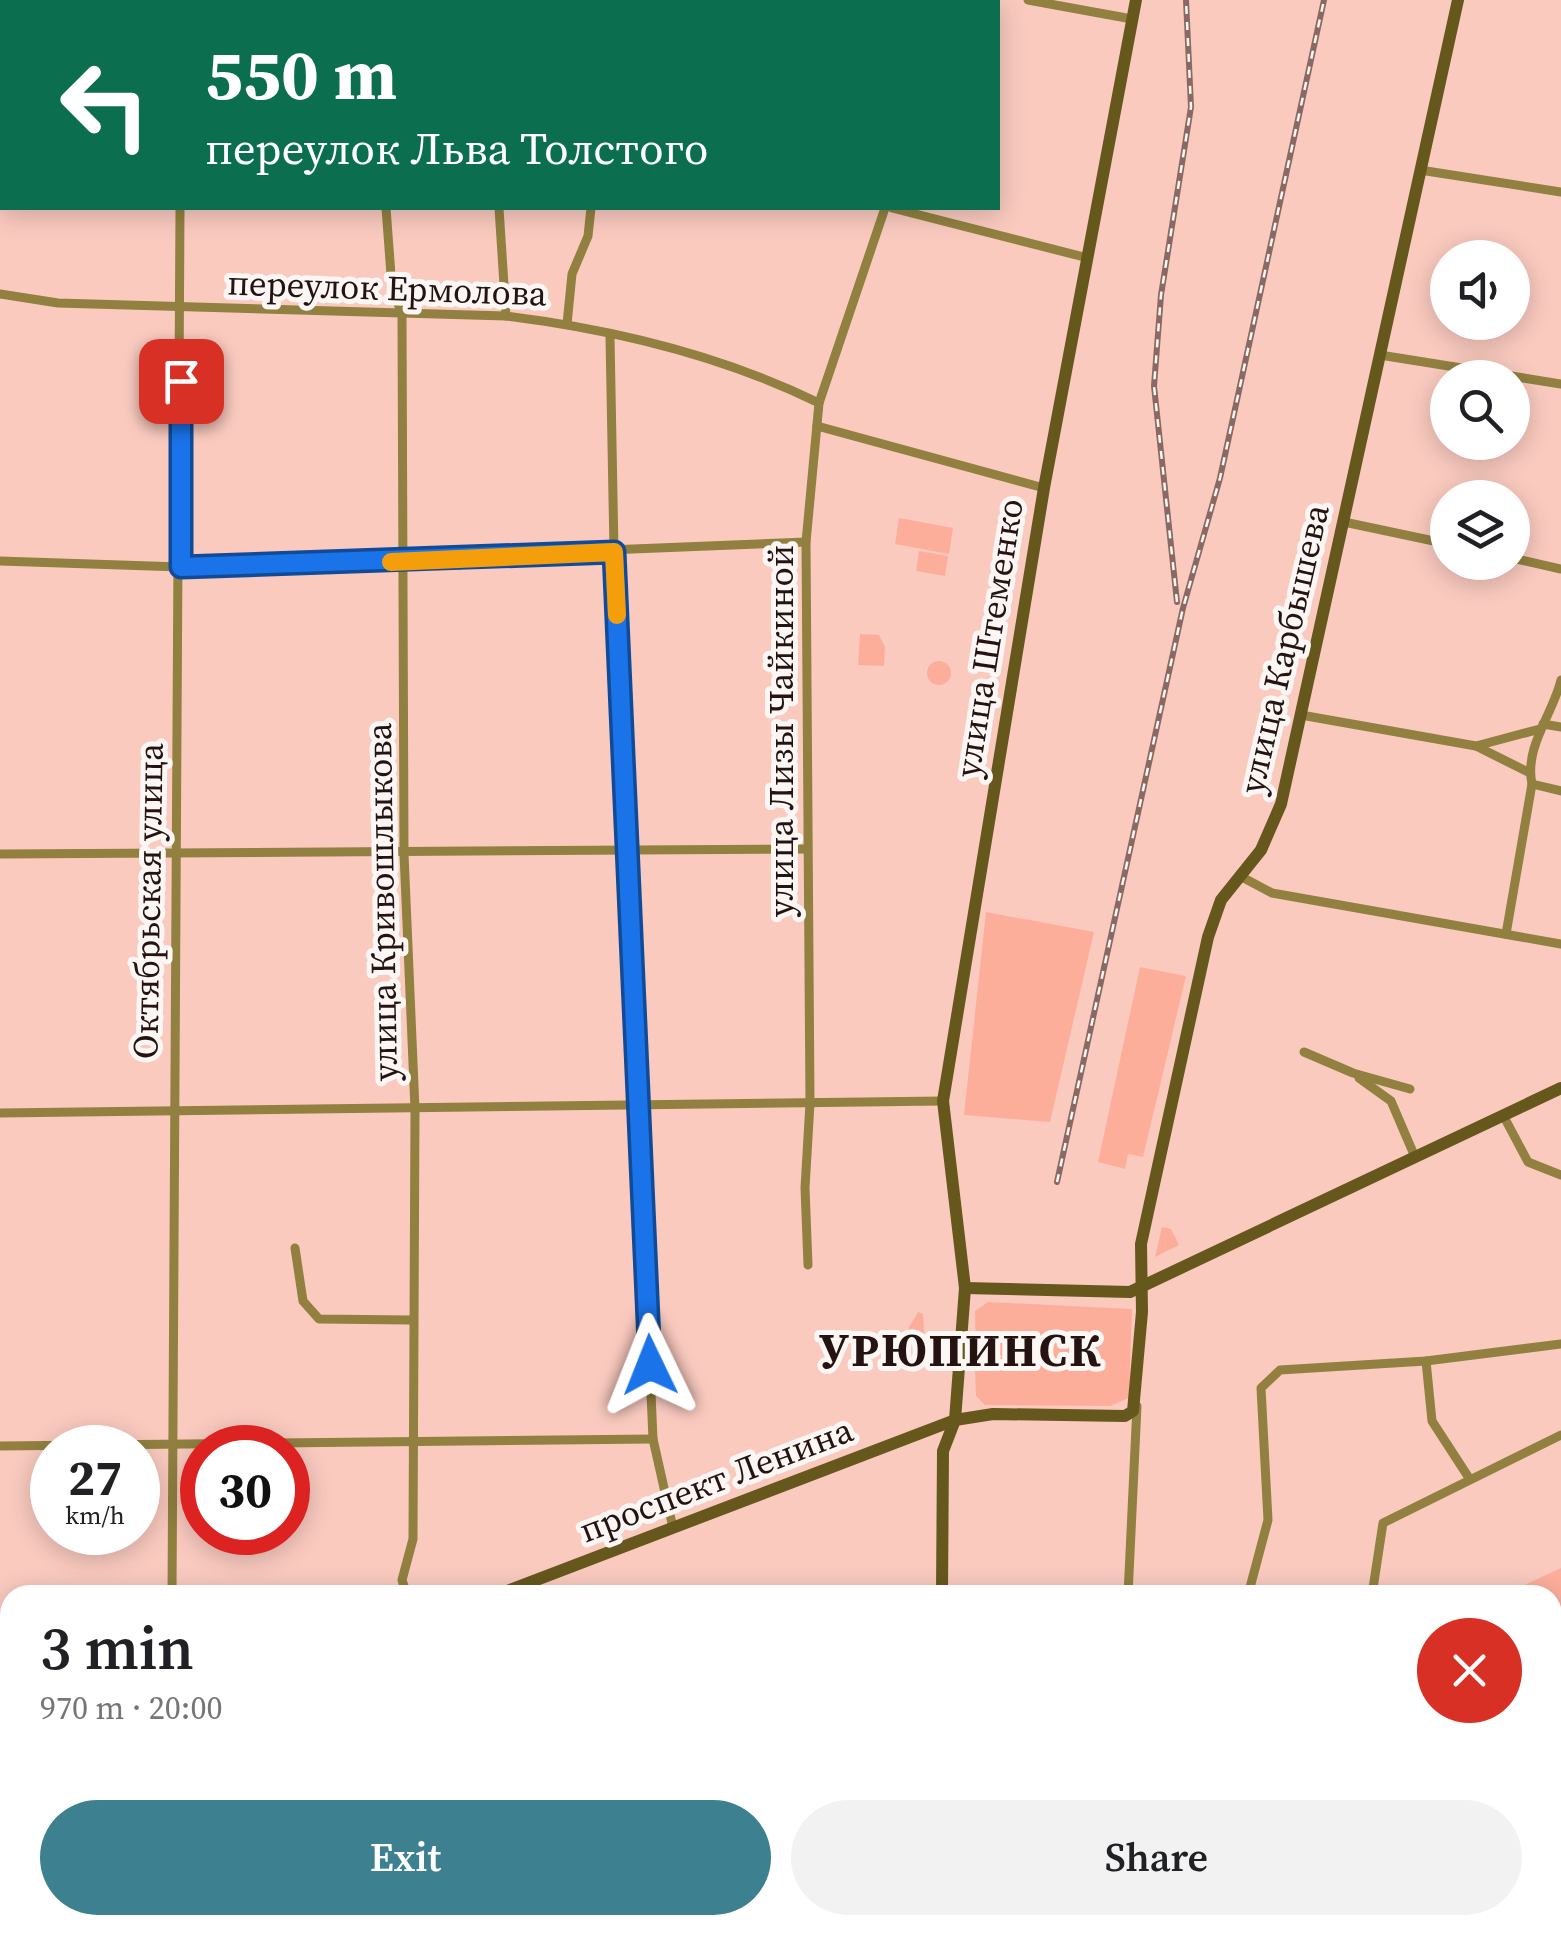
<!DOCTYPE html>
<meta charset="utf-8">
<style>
body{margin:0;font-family:"Source Serif 4",serif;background:#f2f2f2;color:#202124;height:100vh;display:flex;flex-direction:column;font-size:38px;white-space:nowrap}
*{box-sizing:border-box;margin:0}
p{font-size:32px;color:#757577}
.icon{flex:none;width:55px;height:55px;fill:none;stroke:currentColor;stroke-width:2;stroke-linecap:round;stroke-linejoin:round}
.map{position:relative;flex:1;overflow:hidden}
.sheet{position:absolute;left:0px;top:1585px;width:1562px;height:350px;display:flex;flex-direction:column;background:#fff;border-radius:30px 30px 0 0;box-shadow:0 5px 25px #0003}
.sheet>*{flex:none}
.guide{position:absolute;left:0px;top:0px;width:1000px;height:210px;box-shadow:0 5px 25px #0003;background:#0b6e4f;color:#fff;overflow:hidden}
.controls{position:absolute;left:1430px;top:240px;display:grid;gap:20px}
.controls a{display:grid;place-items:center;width:100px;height:100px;border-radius:50%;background:#fff;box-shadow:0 5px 25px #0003;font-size:50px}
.speed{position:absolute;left:30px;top:1425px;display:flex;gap:20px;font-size:50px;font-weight:700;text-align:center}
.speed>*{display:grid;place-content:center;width:130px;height:130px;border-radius:50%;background:#fff;box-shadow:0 5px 25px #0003;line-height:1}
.speed small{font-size:25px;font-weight:400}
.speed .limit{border:15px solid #d22;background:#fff;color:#111}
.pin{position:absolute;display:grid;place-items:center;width:85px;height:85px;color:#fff;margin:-42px;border-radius:20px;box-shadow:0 5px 15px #0006}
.me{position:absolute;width:110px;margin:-55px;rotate:358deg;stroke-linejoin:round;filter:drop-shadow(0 0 8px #0008)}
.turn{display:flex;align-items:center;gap:35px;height:210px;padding:0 40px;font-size:45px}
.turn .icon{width:130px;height:130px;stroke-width:2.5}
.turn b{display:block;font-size:70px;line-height:85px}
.round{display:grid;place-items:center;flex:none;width:105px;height:105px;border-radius:52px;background:#f2f2f2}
.head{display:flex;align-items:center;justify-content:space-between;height:170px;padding:0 40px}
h1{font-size:60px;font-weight:600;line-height:75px}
.action{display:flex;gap:20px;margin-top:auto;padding:20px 40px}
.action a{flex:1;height:115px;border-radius:60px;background:#3d8190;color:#fff;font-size:40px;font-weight:600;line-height:115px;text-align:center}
.action a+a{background:#f2f2f2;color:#202124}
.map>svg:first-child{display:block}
.green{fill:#fdae9b}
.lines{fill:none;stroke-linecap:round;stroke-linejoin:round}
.minor{stroke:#918040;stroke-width:9}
.secondary{stroke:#66571d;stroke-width:12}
.rail-casing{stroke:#896a63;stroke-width:6}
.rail{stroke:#fcf7f5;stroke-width:2.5;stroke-dasharray:8;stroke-linecap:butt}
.route-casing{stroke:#114b97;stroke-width:25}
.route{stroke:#1a73e8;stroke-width:18}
.slow{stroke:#f59e0b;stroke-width:18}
.labels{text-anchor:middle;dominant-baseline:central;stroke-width:10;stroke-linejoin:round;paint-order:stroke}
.street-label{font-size:35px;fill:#241310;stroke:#fcf7f5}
.district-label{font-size:45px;font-weight:bold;letter-spacing:2.5px;fill:#241310;stroke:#fcf7f5}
</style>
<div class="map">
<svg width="1561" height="1935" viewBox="0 0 1561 1935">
<rect width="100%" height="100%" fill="#facabf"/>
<g class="green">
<path d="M564,0H852V2H565Z"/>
<path d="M899,518L953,528L949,554L895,544Z"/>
<path d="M919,551L948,556L945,576L916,571Z"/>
<path d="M860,634L879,635L885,647L884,666L858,665Z"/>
<circle cx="939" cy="673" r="12"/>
<path d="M986,912L1094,932L1050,1122L964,1115Z"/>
<path d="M1140,967L1186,976L1143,1157L1128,1154L1125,1169L1098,1162Z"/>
<path d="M1162,1227L1171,1229L1179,1245L1155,1257Z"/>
<path d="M988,1302L1132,1309L1129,1398L1110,1406L985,1405L976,1396L975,1368L1002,1367L1001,1355H976L975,1311Z"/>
<path d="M918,1312L923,1314L925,1351L912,1344L915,1339L908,1329Z"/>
<path d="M1561,1568V1935H1451L1453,1925H1552V1595H1503Z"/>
<path d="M10,1790V1925H25V1935H0V1793Z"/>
</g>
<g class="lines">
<g class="minor">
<path d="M180,0V2"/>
<path d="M368,0L369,2"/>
<path d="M487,0V2"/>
<path d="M551,0L552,2"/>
<path d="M1028,0L1132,19"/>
<path d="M956,2L957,0"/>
<path d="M1420,170L1561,192"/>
<path d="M386,208L392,288L402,314L404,854L415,1109L413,1539L402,1580L407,1595"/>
<path d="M499,208L506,316"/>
<path d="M892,208L1088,258"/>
<path d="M0,294L58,303L506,316C611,329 723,356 819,403"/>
<path d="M567,324L572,274L588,236L591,208"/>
<path d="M610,337L614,551L653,1439L673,1528"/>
<path d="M1380,355L1561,384"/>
<path d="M817,426L1044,488"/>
<path d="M1344,522L1448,544"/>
<path d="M1512,558L1561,569"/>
<path d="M0,561L181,567L806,542"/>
<path d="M1301,715L1476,746L1540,729"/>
<path d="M1543,724L1561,727"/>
<path d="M1476,746L1530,773"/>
<path d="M1532,784L1561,791"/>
<path d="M0,854L807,849"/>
<path d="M1240,876L1272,893L1561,944"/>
<path d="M1506,934L1532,784C1524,747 1553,714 1561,680"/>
<path d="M1304,1052L1353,1073L1410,1089"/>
<path d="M1359,1078L1391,1101L1415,1157"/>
<path d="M0,1113L943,1101"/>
<path d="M1503,1115L1528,1162L1561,1175"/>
<path d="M295,1248L303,1301L319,1319L410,1320"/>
<path d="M808,1265L805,1188L810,1103L806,542L819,403L885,208"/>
<path d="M1426,1361L1432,1421L1469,1478"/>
<path d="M0,1446L653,1439"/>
<path d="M172,1595L180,208"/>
<path d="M1128,1595L1137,1406"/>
<path d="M1248,1595L1268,1520L1261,1388L1280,1370L1426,1361L1561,1344"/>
<path d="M1372,1595L1383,1523L1561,1435"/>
<path d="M246,1925V1935"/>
<path d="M1118,1925V1935"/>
<path d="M421,1935V1925"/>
<path d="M596,1935V1925"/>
<path d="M770,1935V1925"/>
<path d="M1253,1935V1925"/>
<path d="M1326,1935L1327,1925"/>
</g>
<g class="secondary">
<path d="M965,1288L1130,1292L1561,1088"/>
<path d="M497,1595L955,1420L993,1414L1125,1416L1133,1411L1142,1312L1141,1244L1208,937L1221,900L1261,850L1281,804L1458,0"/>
<path d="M942,1595L943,1451L955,1420L965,1288L943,1101L1044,488L1136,0"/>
<path d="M0,1785L10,1781"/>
<path d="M940,1935V1925"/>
</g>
<g class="rail-casing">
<g id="rail">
<path d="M1177,602L1154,386L1161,295L1191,107L1186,0"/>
<path d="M1057,1182L1183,608L1220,478L1324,0"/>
</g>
</g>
<use href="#rail" class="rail"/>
</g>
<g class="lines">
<g class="route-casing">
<path id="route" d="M181,381V567L614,552L650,1365"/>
</g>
<use href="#route" class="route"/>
<path class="slow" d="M391,562L614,552L617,615"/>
</g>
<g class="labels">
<g class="street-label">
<text transform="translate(387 288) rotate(2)">переулок Ермолова</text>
<text transform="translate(989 638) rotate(-81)">улица Штеменко</text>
<text transform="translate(1284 649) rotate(-77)">улица Карбышева</text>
<text transform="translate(781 731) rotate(-90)">улица Лизы Чайкиной</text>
<text transform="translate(148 901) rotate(-89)">Октябрьская улица</text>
<text transform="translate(382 902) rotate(-91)">улица Кривошлыкова</text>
<text transform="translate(716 1480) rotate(-21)">проспект Ленина</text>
</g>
<g class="district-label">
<text x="961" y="1350">УРЮПИНСК</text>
</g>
</g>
</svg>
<div class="controls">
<a><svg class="icon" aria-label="sound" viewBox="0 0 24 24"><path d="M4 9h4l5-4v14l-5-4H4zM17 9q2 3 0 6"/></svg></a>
<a><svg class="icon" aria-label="search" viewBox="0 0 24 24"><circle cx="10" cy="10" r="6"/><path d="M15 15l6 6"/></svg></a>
<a><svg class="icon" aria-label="layers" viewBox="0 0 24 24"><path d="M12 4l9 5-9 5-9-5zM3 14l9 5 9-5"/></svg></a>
</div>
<div class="speed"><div>27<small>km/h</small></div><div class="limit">30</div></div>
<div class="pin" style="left:181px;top:381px;background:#d93025"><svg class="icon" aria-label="arrive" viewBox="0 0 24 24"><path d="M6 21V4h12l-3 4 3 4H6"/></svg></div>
<svg class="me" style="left:650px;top:1365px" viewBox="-20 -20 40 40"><path d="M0-17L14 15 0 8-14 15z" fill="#1a73e8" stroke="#fff" stroke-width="4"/></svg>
<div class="guide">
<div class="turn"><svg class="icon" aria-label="left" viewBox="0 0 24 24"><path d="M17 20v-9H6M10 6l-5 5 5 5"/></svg><div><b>550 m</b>переулок Льва Толстого</div></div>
</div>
<section class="sheet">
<div class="head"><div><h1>3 min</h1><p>970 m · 20:00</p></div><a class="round" style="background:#d93025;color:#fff"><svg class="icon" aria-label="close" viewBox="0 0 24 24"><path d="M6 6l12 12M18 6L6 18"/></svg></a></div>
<div class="action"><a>Exit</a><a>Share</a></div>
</section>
</div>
